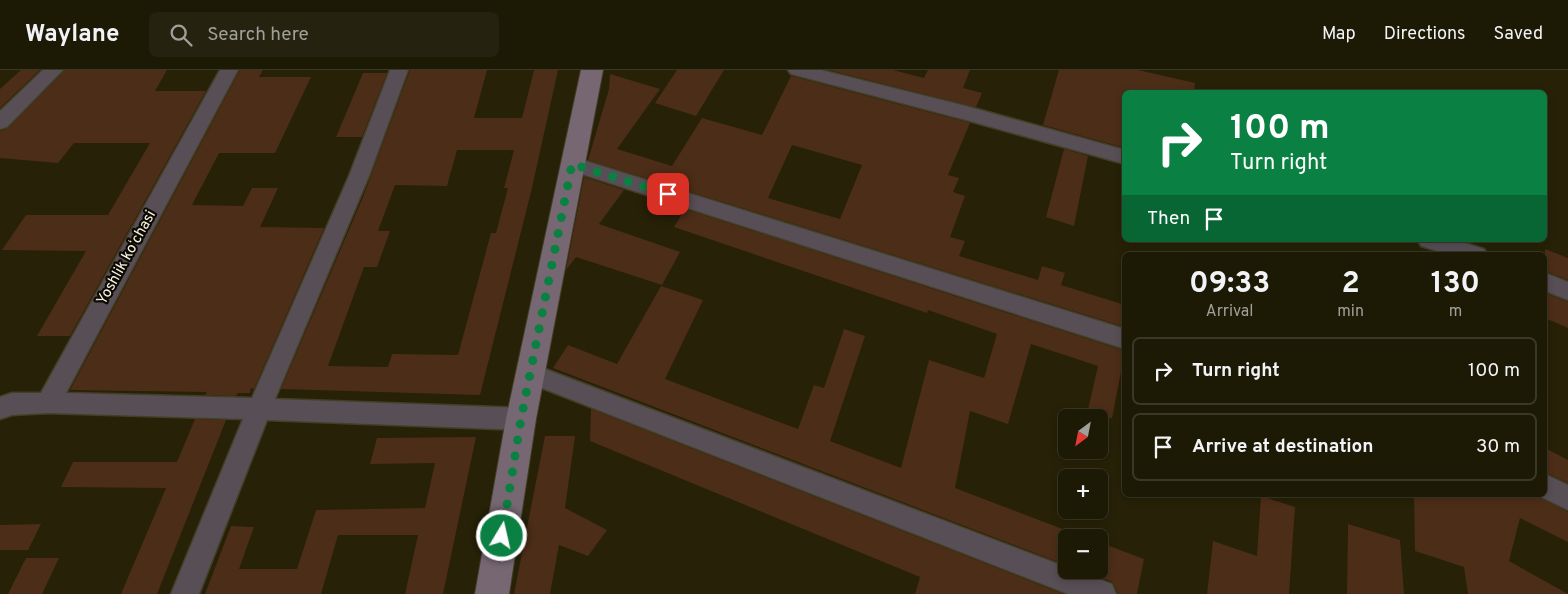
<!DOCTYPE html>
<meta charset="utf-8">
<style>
body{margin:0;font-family:Overpass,sans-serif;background:#25220f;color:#f1f3f6;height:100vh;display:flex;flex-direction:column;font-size:19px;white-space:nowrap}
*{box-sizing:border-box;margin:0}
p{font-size:16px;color:#a0a09a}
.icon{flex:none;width:28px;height:28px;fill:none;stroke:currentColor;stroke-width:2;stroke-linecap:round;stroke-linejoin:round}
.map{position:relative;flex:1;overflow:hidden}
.side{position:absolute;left:1122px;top:182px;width:425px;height:245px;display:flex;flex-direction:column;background:#1c1905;border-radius:8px;box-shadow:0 2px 8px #0003,0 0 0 1px #3a3827}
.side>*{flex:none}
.hud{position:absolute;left:1122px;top:20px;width:425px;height:152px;border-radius:8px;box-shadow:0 2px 8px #0003,0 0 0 1px #3a3827;background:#0b8043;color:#fff;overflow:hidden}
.needle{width:32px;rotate:212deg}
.buttons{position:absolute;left:1058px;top:339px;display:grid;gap:10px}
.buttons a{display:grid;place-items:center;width:50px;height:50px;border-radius:8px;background:#1c1905;box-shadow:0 2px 8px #0003,0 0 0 1px #3a3827;font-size:25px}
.pin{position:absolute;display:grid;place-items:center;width:42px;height:42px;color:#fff;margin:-21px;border-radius:10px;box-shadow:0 2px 8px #0006}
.me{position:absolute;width:55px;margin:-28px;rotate:9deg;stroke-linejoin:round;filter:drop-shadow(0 0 4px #0008)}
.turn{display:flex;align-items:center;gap:18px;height:105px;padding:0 25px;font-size:22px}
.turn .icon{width:65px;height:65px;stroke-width:2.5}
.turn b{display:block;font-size:35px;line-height:42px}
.then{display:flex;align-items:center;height:48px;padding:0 25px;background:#0003;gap:10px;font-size:19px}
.eta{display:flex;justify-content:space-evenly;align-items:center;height:85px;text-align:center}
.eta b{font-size:30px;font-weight:700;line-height:35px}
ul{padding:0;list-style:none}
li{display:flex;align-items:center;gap:15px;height:68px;margin:0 10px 8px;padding:0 15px;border:2px solid #3a3827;border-radius:8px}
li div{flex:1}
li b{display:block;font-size:19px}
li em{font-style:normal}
header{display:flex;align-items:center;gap:30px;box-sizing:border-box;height:70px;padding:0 25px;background:#1c1905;border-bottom:1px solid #3a3827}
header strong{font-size:24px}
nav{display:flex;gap:28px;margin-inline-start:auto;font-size:18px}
.search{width:350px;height:45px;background:#25220f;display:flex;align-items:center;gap:12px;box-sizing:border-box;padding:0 18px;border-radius:8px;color:#a0a09a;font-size:19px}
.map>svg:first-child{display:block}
.building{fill:#4c2d17;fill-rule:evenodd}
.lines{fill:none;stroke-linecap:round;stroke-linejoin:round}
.street-casing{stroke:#433e26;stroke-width:3}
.secondary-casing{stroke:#433e26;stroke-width:2}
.street{fill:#584e55;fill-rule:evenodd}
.secondary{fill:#776773;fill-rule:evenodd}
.route{stroke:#0b8043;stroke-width:9;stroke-dasharray:0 16.2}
.labels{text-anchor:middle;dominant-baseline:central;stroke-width:4.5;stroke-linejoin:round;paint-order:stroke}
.street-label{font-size:15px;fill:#f6f2e3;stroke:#0d0a02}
</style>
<header>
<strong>Waylane</strong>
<div class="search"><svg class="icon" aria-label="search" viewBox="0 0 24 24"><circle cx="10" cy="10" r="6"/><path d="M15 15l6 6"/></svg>Search here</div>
<nav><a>Map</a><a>Directions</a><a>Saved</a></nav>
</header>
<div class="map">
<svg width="1568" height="524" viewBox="0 0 1568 524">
<rect width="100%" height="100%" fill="#262107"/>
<g class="building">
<path d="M21,0H40L0,38V19Z"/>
<path d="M65,0H167L155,21H206L70,266H37L86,181L2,180L26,145H108L150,73H74L58,93L0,88V61L8,58Z"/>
<path d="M240,0H263L259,7H311L275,83H219L192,135L243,136L252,118H278L260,157L324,158L254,319L251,318L250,323H238L236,326L205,325L207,322L70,320Z"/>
<path d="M410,0H487L474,48H522L534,0H558L532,118L480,325L281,319L363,127ZM457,80H514L504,118H508L496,163H491L458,285L392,284L388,297L328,296L364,197H377L390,161H378L395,115L447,116Z"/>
<path d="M677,0H724L696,46L655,33Z"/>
<path d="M829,0H893L924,8L928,0H970L963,18L982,23L976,37Z"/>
<path d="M1059,0H1138L1195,13L1194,22H1125V78L1043,55Z"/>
<path d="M363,3H387L362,67H336Z"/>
<path d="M610,4L660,19L617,79L672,96L702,48L762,65L791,6L970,53L948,105L959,108L953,122L965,126L950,167L965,171L959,186L1038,210L1042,196L1065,203L1061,215L1125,235V257L588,90L609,19ZM792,75L862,95L840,149L768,128Z"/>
<path d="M1064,79L1088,86L1074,156L1046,147Z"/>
<path d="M584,107L624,120L599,154L680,182L662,215L576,187L566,200Z"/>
<path d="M685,139L1125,281L1112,348H1086L1098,296L1031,274L1008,354L970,341L955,418L1086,468H1066V495L553,298L568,275L617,294L661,216L703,230L665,309L798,359L814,315L824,318L844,259L865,266L830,371L901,398L929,290L984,308L997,264L928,240L927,243L674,157Z"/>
<path d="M1545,179L1568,188V210L1545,201Z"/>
<path d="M1545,223L1568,232V258L1545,248Z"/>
<path d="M591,339L1063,524H915L920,507L590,371Z"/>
<path d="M195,349L226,350L157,524H121L166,418L61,417L73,392H177Z"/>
<path d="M545,366H575L565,438L607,460L588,486L559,475L550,524H514Z"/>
<path d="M476,367L443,524H405L418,465H338L321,524H205L231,456L254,457L239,499H297L316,440L425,438L435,393L370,394L377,368Z"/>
<path d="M1545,378L1568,390V413L1545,402Z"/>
<path d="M1414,425H1535L1568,442V472L1520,448L1509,491L1568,524H1468L1464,497L1415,481Z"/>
<path d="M1261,426L1295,437L1289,524H1207L1213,471L1257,486Z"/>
<path d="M41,454L28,480H0V455Z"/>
<path d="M1348,454L1400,470L1404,524H1347Z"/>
<path d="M1099,472L1144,489L1137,524H1118L1113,512L1079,500H1099Z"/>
<path d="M26,488H59L42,524H8Z"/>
</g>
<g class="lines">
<g class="street-casing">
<g id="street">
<path d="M43,0H63L7,57L0,59V41Z"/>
<path d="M220,0H238L66,323L252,328L349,106L390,0H408L369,106L275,329L521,338L529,341L533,349L529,357L521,360L267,350L199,524H171L243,349L48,343L12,345L0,349V327L12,323H41Z"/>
<path d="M788,0H821L966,36L1125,80V94L966,50L791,4Z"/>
<path d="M573,87L1125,259V279L566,99L563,94L566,89Z"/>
<path d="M1418,170H1455L1484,179L1488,185H1450L1421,176Z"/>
<path d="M1545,203L1568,212V230L1545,221Z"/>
<path d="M532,294L1066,497V500C1082,500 1097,509 1112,514L1116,524H1068L524,311L520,304L524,297Z"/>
<path d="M1545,404L1568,415V440L1537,425H1545Z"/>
</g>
</g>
<g class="secondary-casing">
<path id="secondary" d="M581,0H603L536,349L509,524H475L506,349Z"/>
</g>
<use href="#street" class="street"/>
<use href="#secondary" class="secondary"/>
</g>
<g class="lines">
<path class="route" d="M502,466L521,349L572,94L668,124"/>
</g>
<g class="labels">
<g class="street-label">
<text transform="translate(127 188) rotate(-61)">Yoshlik koʻchasi</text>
</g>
</g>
</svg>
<div class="buttons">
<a><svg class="needle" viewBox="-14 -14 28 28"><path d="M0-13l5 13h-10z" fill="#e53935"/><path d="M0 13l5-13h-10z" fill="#a0a09a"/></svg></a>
<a>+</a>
<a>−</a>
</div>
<div class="pin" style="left:668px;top:124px;background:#d93025"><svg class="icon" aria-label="arrive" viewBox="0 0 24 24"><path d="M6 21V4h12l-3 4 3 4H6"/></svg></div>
<svg class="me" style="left:502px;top:466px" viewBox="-20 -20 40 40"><circle r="17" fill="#0b8043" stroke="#fff" stroke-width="3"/><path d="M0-11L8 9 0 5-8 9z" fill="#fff"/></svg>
<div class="hud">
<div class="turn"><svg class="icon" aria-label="right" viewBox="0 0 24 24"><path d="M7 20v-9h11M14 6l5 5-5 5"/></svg><div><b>100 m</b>Turn right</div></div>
<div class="then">Then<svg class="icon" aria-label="arrive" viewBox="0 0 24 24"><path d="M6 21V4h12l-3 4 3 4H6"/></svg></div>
</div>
<section class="side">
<div class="eta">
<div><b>09:33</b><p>Arrival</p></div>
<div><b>2</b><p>min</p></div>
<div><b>130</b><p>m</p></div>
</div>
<ul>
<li><svg class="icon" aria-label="right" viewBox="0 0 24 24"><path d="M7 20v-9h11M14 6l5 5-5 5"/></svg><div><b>Turn right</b></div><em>100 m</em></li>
<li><svg class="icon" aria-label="arrive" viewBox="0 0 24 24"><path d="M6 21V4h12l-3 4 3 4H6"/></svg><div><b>Arrive at destination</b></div><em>30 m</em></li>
</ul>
</section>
</div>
